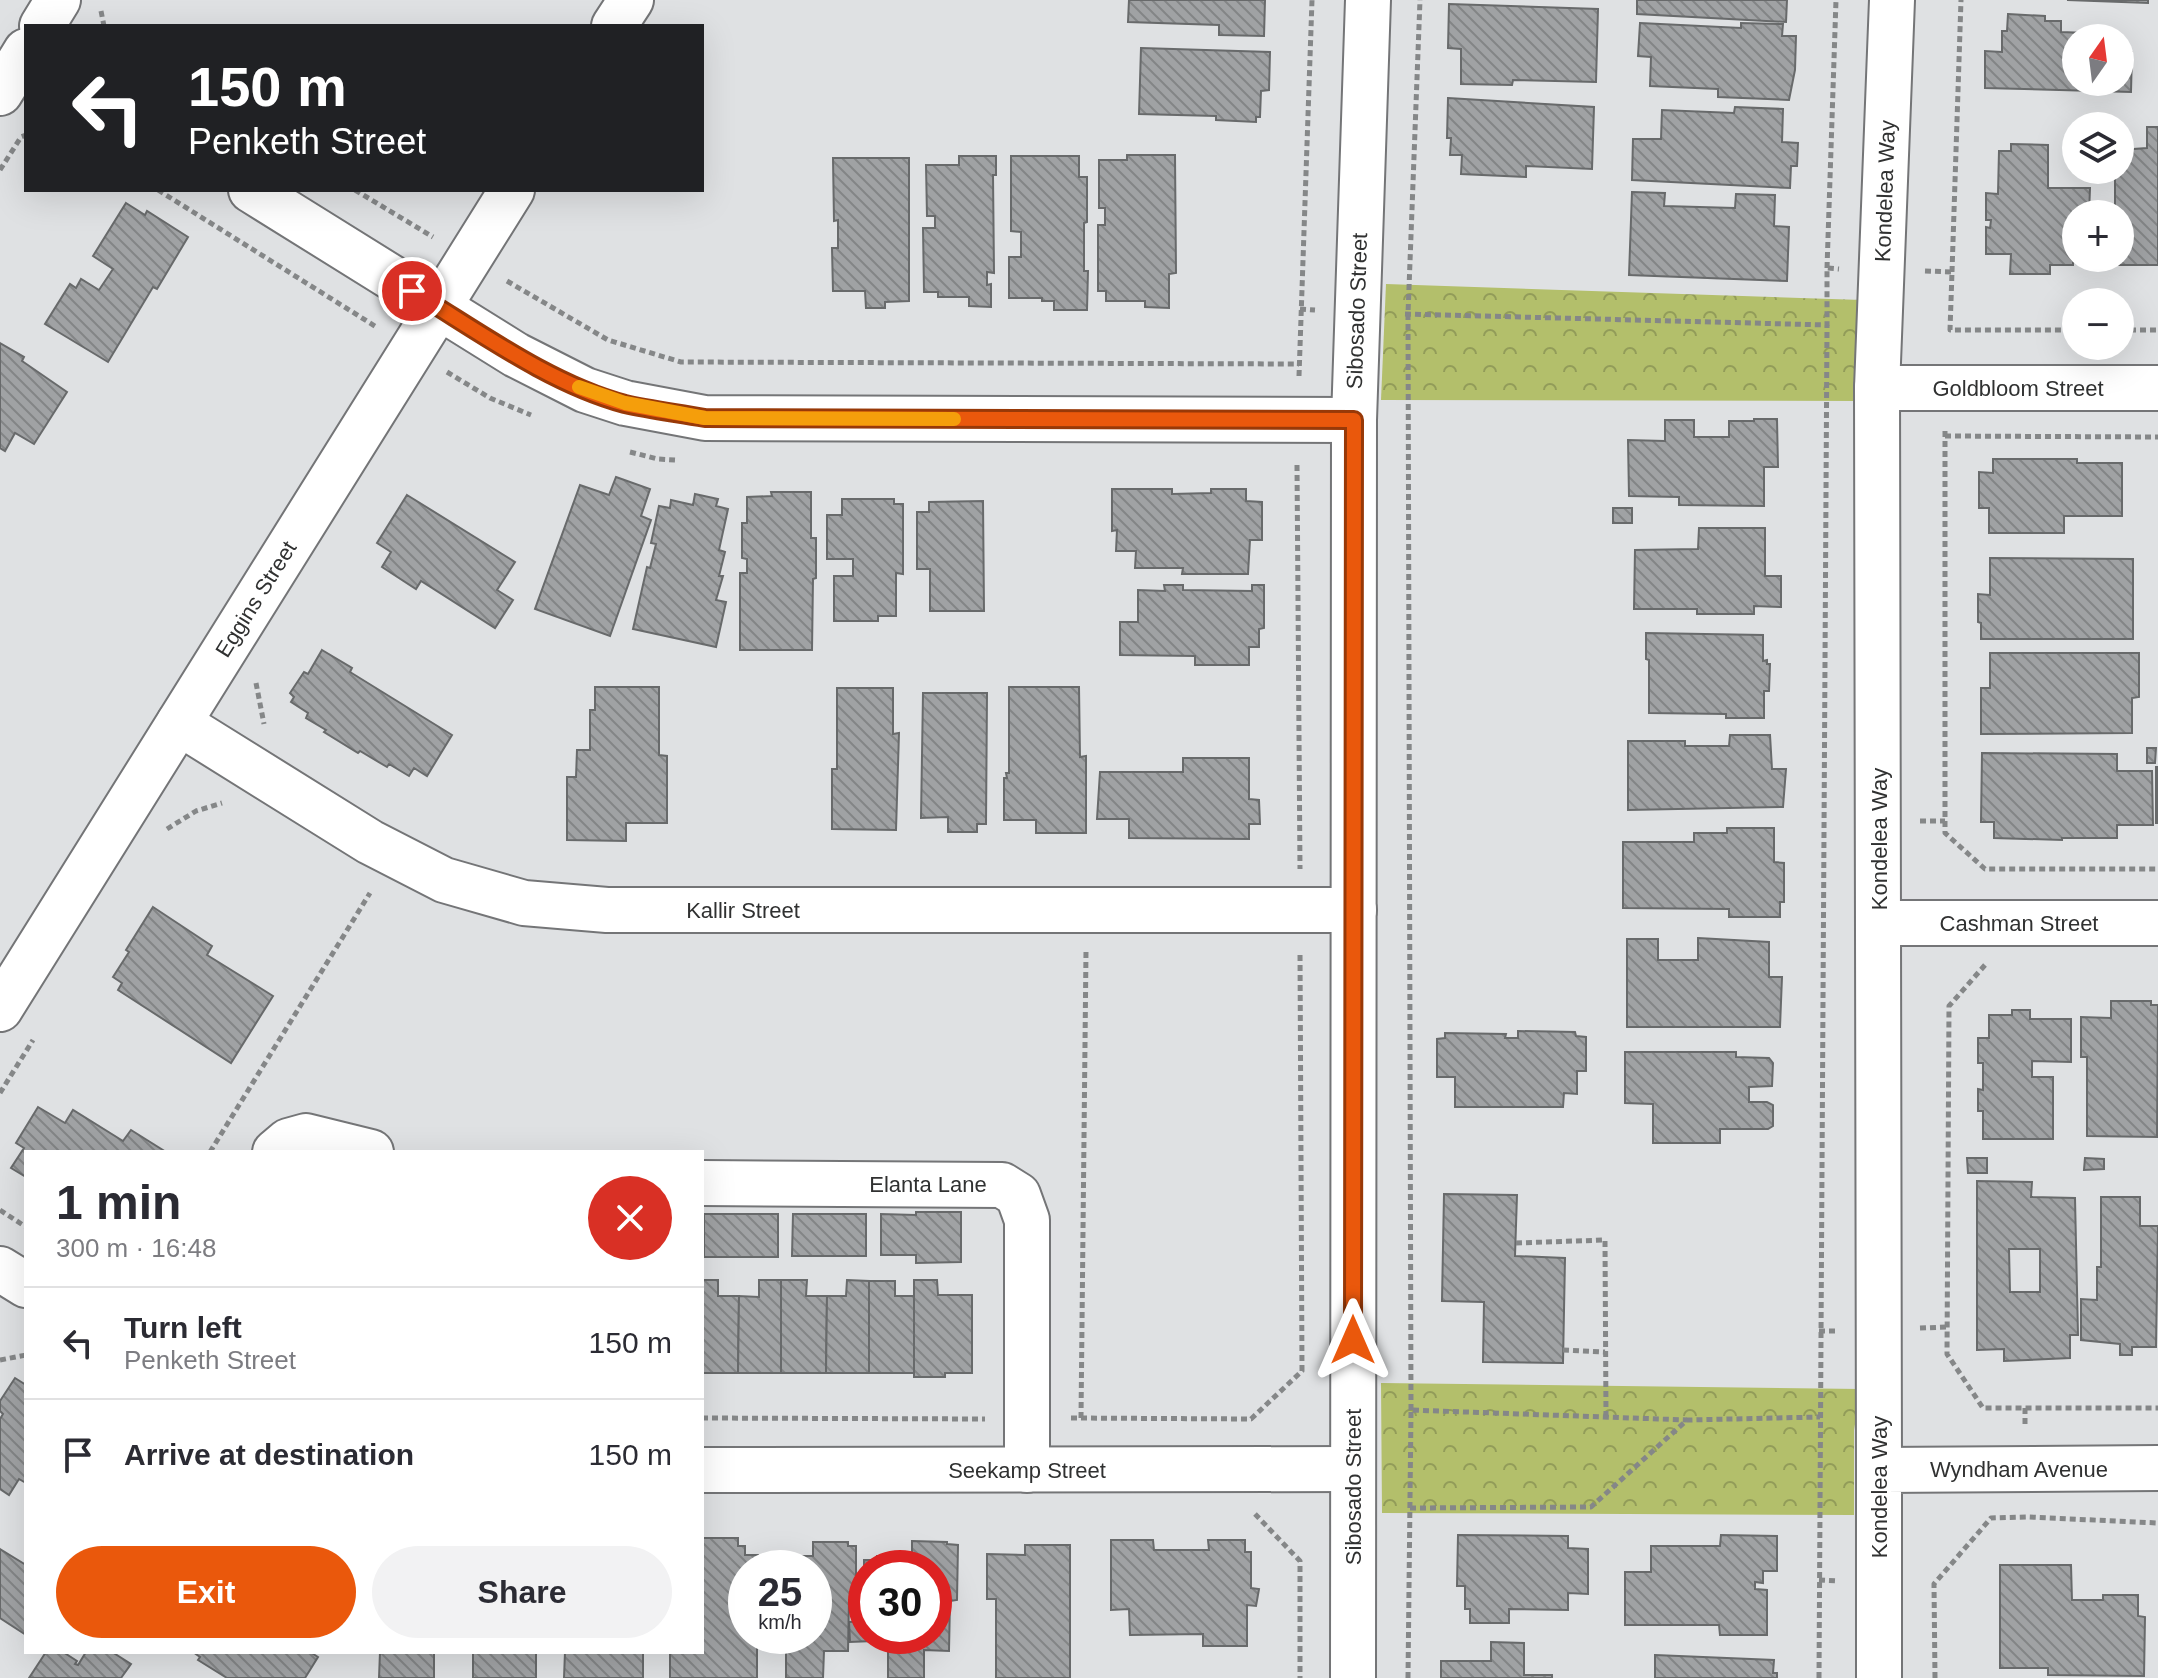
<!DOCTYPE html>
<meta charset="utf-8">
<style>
body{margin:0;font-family:Helvetica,sans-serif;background:#f2f2f3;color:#2b2b33;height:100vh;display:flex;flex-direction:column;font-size:30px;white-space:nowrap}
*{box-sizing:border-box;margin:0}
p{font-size:26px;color:#7c7c81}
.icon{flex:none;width:44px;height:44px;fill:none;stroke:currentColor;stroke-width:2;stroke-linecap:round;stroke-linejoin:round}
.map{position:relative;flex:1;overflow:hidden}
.sheet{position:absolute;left:24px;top:1150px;width:680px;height:504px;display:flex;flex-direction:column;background:#fff;border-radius:0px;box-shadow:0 8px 32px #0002}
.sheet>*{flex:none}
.banner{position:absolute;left:24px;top:24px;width:680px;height:168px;border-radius:0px;box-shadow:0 8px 32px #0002;background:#202124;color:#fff;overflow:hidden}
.needle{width:52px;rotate:14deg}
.fabs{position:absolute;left:2062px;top:24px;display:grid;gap:16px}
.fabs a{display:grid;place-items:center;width:72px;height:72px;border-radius:50%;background:#fff;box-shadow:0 8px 32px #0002;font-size:40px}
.speed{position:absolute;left:728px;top:1550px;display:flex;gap:16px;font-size:40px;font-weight:700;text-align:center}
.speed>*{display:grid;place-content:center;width:104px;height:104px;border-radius:50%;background:#fff;box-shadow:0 8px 32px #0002;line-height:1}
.speed small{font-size:20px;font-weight:400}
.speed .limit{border:12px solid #d22;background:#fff;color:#111}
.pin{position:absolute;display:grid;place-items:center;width:68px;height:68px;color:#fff;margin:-34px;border:4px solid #fff;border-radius:50%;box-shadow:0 2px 8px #0007}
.me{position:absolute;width:88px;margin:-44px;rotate:0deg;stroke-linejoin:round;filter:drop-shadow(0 0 6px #0008)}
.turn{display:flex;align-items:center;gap:28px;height:168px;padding:0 32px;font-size:36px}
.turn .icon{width:104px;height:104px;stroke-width:2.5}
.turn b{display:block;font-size:56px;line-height:68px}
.round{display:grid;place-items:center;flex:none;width:84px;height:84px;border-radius:42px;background:#f2f2f3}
.overview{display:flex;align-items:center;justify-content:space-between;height:136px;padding:0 32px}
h1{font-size:48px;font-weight:700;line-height:60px}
.primary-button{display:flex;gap:16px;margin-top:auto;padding:16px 32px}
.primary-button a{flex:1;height:92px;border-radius:48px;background:#ea580c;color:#fff;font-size:32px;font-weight:700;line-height:92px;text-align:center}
.primary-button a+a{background:#f2f2f3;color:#2b2b33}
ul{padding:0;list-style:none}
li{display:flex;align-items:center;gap:24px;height:112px;padding:0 32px;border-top:2px solid #e1e1e2}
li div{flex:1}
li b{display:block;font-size:30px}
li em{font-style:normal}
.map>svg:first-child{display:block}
.park{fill:url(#park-crowns)}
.building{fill:url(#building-back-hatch);stroke:#686a6b;stroke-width:2;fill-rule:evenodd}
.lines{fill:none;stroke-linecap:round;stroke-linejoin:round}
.minor-casing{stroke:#747577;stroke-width:48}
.tertiary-casing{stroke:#747577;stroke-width:48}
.path{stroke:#858788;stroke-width:5;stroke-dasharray:6 4;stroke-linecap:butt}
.minor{stroke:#fff;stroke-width:44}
.tertiary{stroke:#fff;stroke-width:44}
.route-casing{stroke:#983908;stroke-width:20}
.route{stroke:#ea580c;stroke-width:14}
.slow{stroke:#f59e0b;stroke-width:14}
.labels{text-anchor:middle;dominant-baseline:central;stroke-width:8;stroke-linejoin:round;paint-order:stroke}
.street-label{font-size:22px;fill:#303131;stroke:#fff}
</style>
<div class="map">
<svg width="2158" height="1678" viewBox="0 0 2158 1678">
<defs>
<pattern id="park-crowns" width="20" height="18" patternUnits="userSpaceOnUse" patternTransform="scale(2)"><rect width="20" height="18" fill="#b3bf6b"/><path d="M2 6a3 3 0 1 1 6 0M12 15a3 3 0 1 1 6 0" fill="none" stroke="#929c59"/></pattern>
<pattern id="building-back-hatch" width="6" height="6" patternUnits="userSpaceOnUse" patternTransform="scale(2)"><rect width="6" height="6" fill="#a0a2a4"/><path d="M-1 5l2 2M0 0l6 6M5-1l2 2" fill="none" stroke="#838586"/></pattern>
</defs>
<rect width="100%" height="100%" fill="#dfe1e3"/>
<g class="park">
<path d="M1386,284L1862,300L1860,401L1381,400Z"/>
<path d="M1381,1383L1861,1389L1854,1430V1515L1382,1513Z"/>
</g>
<g class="building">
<path d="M1129,0H1265L1264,36L1219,35V25L1128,22Z"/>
<path d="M1637,0H1787L1786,22L1637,14Z"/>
<path d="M2067,0H2148V3Z"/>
<path d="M1449,4L1598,9L1596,82L1513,80L1512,85L1461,84V49L1448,48Z"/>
<path d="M2008,14L2045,16V21H2061V32L2113,34V38H2076V82H2120V52H2132L2131,92L1985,88V51L2002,52V31H2007Z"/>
<path d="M1640,23L1741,28V23L1783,24L1782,36H1796L1795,70L1789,100L1718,97V89L1650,86L1651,57L1638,56Z"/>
<path d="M1141,48L1270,52L1269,90L1261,91L1260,117H1256V122L1216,120V116L1139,114Z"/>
<path d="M1448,98L1594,107L1592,169L1526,166V177L1461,174L1462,155H1450L1451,138H1447Z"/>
<path d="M1735,107L1783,109L1782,142L1798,143L1797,166H1791L1790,188L1632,180L1633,139H1661L1662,110L1734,113Z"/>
<path d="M2147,127H2158V265H2117L2118,261H2105V258H2120V214H2115V170H2120V150L2147,148Z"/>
<path d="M2011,144L2048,145V188H2090L2089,214H2076V258H2089V261H2073V265H2050V274H2010L2011,254H1986V227L1990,228L1991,220H1986V193L1998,194L1999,151H2011Z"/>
<path d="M1127,155H1175L1176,273L1169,274V308L1145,307V301H1106V291H1098V225H1105V208H1099V160H1127Z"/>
<path d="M959,156H996V175H993L994,273L987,272V285L991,284V307L969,306V297H938V292H924L923,228H935V216H927L926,165H959Z"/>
<path d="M1011,156H1079V177H1087V222L1084,223V271H1088L1087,310H1054V301H1042V298H1009V257H1021V232L1011,231Z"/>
<path d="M833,158H909V301L885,302V308H866L865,291H833L832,248H838V220L834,221Z"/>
<path d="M1632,192L1665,193L1664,206L1735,208L1736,194L1775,195L1774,226L1789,227L1787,281L1629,275Z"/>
<path d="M126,203L145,215L147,211L188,237L157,289L153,287L108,362L45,324L70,284L76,288L81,279L99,290L113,269L93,256Z"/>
<path d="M0,343L24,357L22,361L67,392L34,444L15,433L5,451L0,448Z"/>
<path d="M1754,419H1777L1778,467H1764V506L1679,505V497L1629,496L1628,440L1665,441V420H1694V437H1729V421H1754Z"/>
<path d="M1993,459H2077V463H2122V516H2064V533H1989V508H1979V472L1993,473Z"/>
<path d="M616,477L650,489L641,516L651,520L610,636L535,609L580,485L609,495Z"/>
<path d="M1112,489H1172V494L1211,493V489H1246V501L1262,502V540H1250L1248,574H1182L1183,568H1135L1136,551H1116L1117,530L1112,531Z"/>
<path d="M771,492H811V538H816V578L813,579L812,650H740V573H747V559L742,558V523H747V497L772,496Z"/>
<path d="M695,494L718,499L716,506L728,509L719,550L725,552L719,576H723L716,600L726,602L716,647L633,629L647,567L650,568L656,544L651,543L659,506L670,508L671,500L693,505Z"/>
<path d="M407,495L515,562L497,590L513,600L495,628L421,581L416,589L382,567L391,552L377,543Z"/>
<path d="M842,499H894V504H903V574L896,573V616H878V621H834V576H853V559H827V515H842Z"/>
<path d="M983,501L984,611H930V569H917V512H929V502Z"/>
<rect x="1613" y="508" width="19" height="15"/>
<path d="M1699,528H1765V576H1781V607L1754,606V614H1697V609H1634L1635,550L1698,549Z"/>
<path d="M1990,558L2133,559V639H1981V623L1978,622V594L1990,595Z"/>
<path d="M1164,585H1183V590L1252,591V585H1264V628L1259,629V647H1249V665H1195V656L1120,655V622H1138V590L1165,591Z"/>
<path d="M1646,633L1763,635V661L1767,660V664H1770L1769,691H1764V718H1726V714L1649,713V660L1646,659Z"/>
<path d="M322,650L352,668L350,672L452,735L427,776L414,768L409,776L389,764L387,767L360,751L358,753L324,732L326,730L306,718L308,713L291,702L294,697L290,693L304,672L308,674Z"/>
<path d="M1990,653H2139V697L2132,698V733L1981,734V688H1990Z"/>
<path d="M595,687H659V755L667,756V823H626V841L567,840V777H576L577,750H590V710H595Z"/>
<path d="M1009,687H1079L1080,757L1086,756V833H1036V820H1004V778H1007L1006,773H1009Z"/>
<path d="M837,688H893V734L899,733L896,830L832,829V769H837Z"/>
<path d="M923,693H987L986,824H977V832H948V817L921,818Z"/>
<path d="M1730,735H1770L1772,769H1786L1783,807L1628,810V741H1685V746H1729Z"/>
<path d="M2147,748H2156L2155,763H2147Z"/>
<path d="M1982,753L2117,754V771H2152L2153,825H2117V838H2062V840L1994,838V822H1981Z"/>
<path d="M1183,758H1249V799L1259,800L1260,824H1249V839L1129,838V819H1097L1100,772H1183Z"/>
<rect x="2156" y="767" width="2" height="56"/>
<path d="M1727,828H1774V862L1784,863V902H1780V917H1729V909L1623,908V842H1694V833H1727Z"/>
<path d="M153,907L212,946L207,955L273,996L231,1063L118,990L122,983L113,977L129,952L126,950Z"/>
<path d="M1698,938L1769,942V977H1782L1780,1027H1627V939H1658V960H1698Z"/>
<path d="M2111,1001H2151V1005H2158L2157,1137L2087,1136V1057H2081V1017L2111,1018Z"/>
<path d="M2012,1010H2030V1019H2071V1062L2032,1061V1077H2053V1139H1983V1111H1978V1089L1983,1090V1063H1978V1038H1989V1015H2012Z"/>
<path d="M1518,1031L1575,1032L1576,1036L1586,1037V1071H1577V1094L1564,1093L1563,1107H1455V1077H1437V1039L1445,1038V1033L1506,1034L1505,1038H1518Z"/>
<path d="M1625,1052H1736V1057L1769,1058L1773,1063L1772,1086L1749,1087V1102H1767L1773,1105V1126L1768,1129H1720V1143H1653V1104L1625,1103Z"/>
<path d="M38,1107L65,1123L73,1110L123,1141L131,1130L166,1152H26V1177L11,1168L24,1148L16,1143Z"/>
<path d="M1967,1158H1987V1173H1968Z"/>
<path d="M2085,1158L2104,1159V1169L2084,1170Z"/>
<path d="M1977,1181L2032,1182L2031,1197L2075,1198L2078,1335H2070V1358L2004,1361V1349L1977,1350ZM2009,1249H2040V1292H2010Z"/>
<path d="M1444,1194L1517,1195L1515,1256L1565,1258L1563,1363L1483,1362L1484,1302L1442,1301Z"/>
<path d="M2101,1197H2140V1226H2158L2156,1347H2132V1355H2120V1344L2081,1340V1299L2097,1300V1267H2101Z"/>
<path d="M916,1212H961V1262L916,1263V1255H881V1214L916,1215Z"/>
<rect x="704" y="1214" width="74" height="43"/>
<path d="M793,1214H866V1256H792Z"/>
<path d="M702,1280H718V1296H739L738,1373H702Z"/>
<path d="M759,1280H781V1373H738L739,1296L759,1297Z"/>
<path d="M781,1280H807L806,1296H827L826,1373H781Z"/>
<path d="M847,1280L869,1281V1373H826L827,1296H846Z"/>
<path d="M914,1280H937L938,1295H972V1373H945V1377H914Z"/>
<path d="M869,1281H895V1296H914V1373H869Z"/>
<path d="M15,1378L26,1385V1483L19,1479L9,1495L0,1489V1419L3,1414L0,1411V1401Z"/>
<path d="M1458,1535L1568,1536V1548L1588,1549V1594L1568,1593V1610L1509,1609V1623H1470V1609H1465V1586H1457Z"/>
<path d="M1721,1535L1777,1536V1571H1763V1583L1755,1582V1589L1767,1590V1635H1720L1719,1625H1625V1572H1651V1546H1720Z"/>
<path d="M702,1538H738V1546H745V1555H758V1568H746V1636H757V1678H670V1652H702Z"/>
<path d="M1111,1540H1153L1154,1550H1209L1208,1540H1245V1552H1251V1588L1259,1589L1256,1606L1247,1605V1646H1203V1634L1130,1635L1129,1609L1111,1610Z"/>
<path d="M912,1541L947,1542V1544L958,1545L957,1600L950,1601L949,1651L924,1650V1678H888V1636H934V1568H877V1556H912Z"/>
<path d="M813,1542H848V1546H856V1600H849L848,1651H824L823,1678H786V1636H814V1568H775V1556H813Z"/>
<path d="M1025,1545H1070V1678H996V1599H987V1554L1025,1555Z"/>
<path d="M0,1549L26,1565V1635L0,1618Z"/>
<path d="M864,1560H875L874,1568H866V1573H864Z"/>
<path d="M2000,1565H2071L2072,1600H2103V1595H2138V1616L2145,1617L2144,1676L2048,1675V1668H2000Z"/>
<path d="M866,1621V1636H873V1641L850,1642L849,1622Z"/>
<path d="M1491,1642L1524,1643V1675H1552V1678H1441V1661H1491Z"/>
<path d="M46,1652H63L77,1661L75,1664L78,1665L86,1652H112L131,1664L121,1678H29Z"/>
<path d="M193,1652H310L318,1657L305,1678H227L198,1660L200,1657Z"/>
<path d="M380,1652H434V1678H379Z"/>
<rect x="473" y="1652" width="63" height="26"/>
<path d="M565,1652H643V1678H564Z"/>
<path d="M1655,1655L1774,1660L1773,1673H1777V1678H1655Z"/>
</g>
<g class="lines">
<g class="minor-casing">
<g id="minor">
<path d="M42,26L58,0"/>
<path d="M614,26L631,0"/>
<path d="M0,93L26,51"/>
<path d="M251,190L516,355L585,390L625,403L705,418L1354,420"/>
<path d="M1877,388H2158"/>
<path d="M179,723L370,842L444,880L524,903L607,910H1354"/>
<path d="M1880,923H2158"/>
<path d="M0,1009L512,190"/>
<path d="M275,1152L288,1141L306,1136L371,1152"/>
<path d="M702,1183L1002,1185L1018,1195L1027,1220V1470"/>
<path d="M0,1269L26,1285"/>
<path d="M702,1470L1352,1469"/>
<path d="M1879,1470L1877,388L1892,0"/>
<path d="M1353,1678L1354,420L1368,0"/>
</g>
</g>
<g class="tertiary-casing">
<path id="tertiary" d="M1879,1678V1470L2158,1468"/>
</g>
<g class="path">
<path d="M101,11L104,26"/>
<path d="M0,170L21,137L26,135"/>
<path d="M158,190L378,328"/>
<path d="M355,190L433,237"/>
<path d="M1827,268L1836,0"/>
<path d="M1925,271L1952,272L1950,330H2076"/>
<path d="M1952,272L1961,0"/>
<path d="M507,281L608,340L681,362L1299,364"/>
<path d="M1300,309L1315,310"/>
<path d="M1405,314L1827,325V268L1839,269"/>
<path d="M2120,330H2158"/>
<path d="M447,372L490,398L531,415"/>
<path d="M1299,376L1312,0"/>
<path d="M1945,431V833L1985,869H2158"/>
<path d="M1945,436L2158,437"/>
<path d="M630,452L658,459L675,460"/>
<path d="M1297,465L1300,869"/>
<path d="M256,683L264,724"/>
<path d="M1920,821H1945"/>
<path d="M167,829L196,811L222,803"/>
<path d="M1985,965L1949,1006L1947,1354L1983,1408H2158"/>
<path d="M0,1093L33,1040"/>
<path d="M210,1152L370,893"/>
<path d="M0,1210L26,1227"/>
<path d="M1516,1243L1605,1240L1606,1417"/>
<path d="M1920,1328L1948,1327"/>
<path d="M1819,1331H1838"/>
<path d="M1563,1350L1605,1352"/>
<path d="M0,1360L26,1355"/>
<path d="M2025,1408V1428"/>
<path d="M1411,1410L1408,314L1420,0"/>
<path d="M702,1418L985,1419"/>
<path d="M1071,1418L1251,1419L1302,1371L1300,951"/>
<path d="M1081,1418L1086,951"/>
<path d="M1410,1508L1591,1507L1687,1420L1820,1417"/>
<path d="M1255,1514L1300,1561V1678"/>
<path d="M1819,1580L1838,1581"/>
<path d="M1408,1678L1411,1410L1687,1420"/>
<path d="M1819,1678L1827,325"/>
<path d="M1935,1678L1934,1584L1991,1518L2028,1517L2158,1523"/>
</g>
<use href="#minor" class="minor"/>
<use href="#tertiary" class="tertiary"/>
</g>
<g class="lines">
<g class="route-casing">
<path id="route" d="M412,291C478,331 550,384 625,404C651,410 678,413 705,418L1354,420L1353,1340"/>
</g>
<use href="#route" class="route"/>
<path class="slow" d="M579,387L625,403L705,418L954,419"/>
</g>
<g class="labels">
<g class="street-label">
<text transform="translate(1885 191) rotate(-88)">Kondelea Way</text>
<text transform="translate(1357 311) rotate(-88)">Sibosado Street</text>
<text x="2018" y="388">Goldbloom Street</text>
<text transform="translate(256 599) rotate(-58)">Eggins Street</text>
<text transform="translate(1879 839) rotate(-90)">Kondelea Way</text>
<text x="743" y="910">Kallir Street</text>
<text x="2019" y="923">Cashman Street</text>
<text x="928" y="1184">Elanta Lane</text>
<text x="2019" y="1469">Wyndham Avenue</text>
<text x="1027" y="1470">Seekamp Street</text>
<text transform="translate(1353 1487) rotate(-90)">Sibosado Street</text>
<text transform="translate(1879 1487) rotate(-90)">Kondelea Way</text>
</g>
</g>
</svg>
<div class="fabs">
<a><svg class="needle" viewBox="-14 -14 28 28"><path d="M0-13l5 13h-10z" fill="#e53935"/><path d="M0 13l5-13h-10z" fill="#7c7c81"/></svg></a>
<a><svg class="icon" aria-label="layers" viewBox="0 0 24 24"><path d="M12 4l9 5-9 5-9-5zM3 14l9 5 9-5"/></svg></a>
<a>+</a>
<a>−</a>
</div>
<div class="speed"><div>25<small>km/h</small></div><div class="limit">30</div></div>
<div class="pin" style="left:412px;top:291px;background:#d93025"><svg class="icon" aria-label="arrive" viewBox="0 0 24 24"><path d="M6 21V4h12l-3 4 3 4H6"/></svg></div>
<svg class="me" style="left:1353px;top:1340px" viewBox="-20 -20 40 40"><path d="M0-17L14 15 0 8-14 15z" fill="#ea580c" stroke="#fff" stroke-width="4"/></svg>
<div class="banner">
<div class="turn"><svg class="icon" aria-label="left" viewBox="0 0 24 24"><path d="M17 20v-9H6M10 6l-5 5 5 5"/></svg><div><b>150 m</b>Penketh Street</div></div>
</div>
<section class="sheet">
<div class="overview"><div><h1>1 min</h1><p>300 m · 16:48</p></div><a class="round" style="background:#d93025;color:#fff"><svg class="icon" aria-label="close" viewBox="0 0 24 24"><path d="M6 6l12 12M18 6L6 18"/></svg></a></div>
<ul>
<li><svg class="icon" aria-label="left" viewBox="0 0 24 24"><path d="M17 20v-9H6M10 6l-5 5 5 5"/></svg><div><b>Turn left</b><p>Penketh Street</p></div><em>150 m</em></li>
<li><svg class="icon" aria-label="arrive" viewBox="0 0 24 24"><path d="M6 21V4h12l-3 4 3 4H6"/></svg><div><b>Arrive at destination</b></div><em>150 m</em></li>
</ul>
<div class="primary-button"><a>Exit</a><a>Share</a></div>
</section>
</div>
